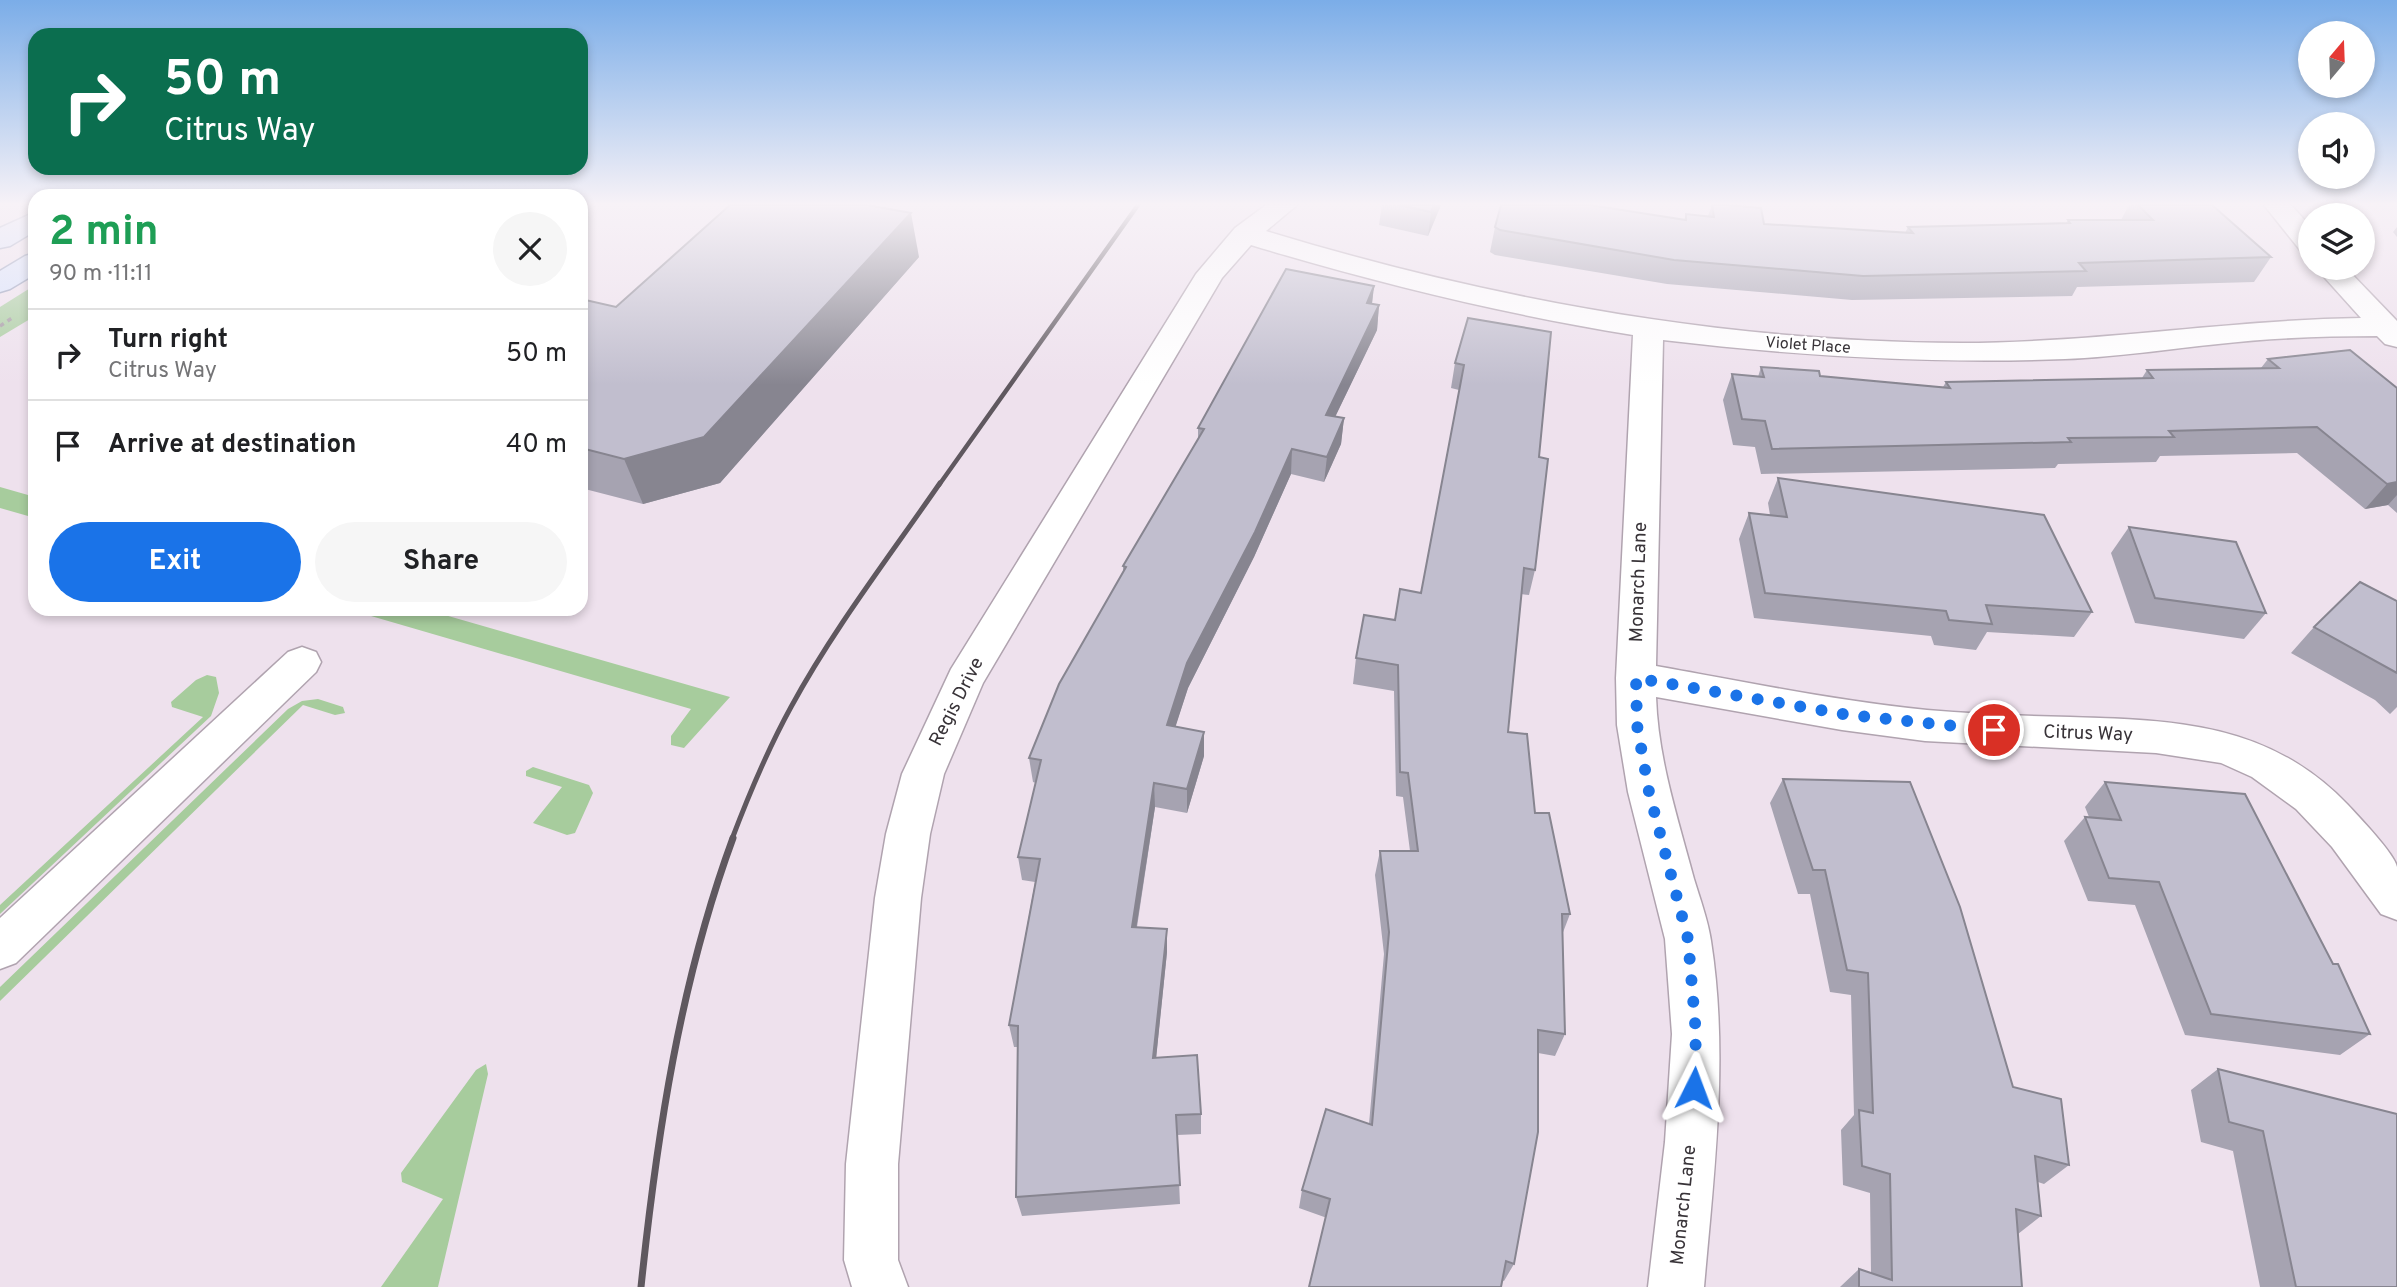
<!DOCTYPE html>
<meta charset="utf-8">
<style>
body{margin:0;font-family:Overpass,sans-serif;background:#f6f6f6;color:#202124;height:100vh;display:flex;flex-direction:column;font-size:26px;white-space:nowrap}
*{box-sizing:border-box;margin:0}
p{font-size:23px;color:#757577}
.icon{flex:none;width:38px;height:38px;fill:none;stroke:currentColor;stroke-width:2;stroke-linecap:round;stroke-linejoin:round}
.map{position:relative;flex:1;overflow:hidden}
.drawer{position:absolute;left:28px;top:189px;width:560px;height:427px;display:flex;flex-direction:column;background:#fff;border-radius:21px;box-shadow:0 4px 10px #0003}
.drawer>*{flex:none}
.top-card{position:absolute;left:28px;top:28px;width:560px;height:147px;border-radius:21px;box-shadow:0 4px 10px #0003;background:#0b6e4f;color:#fff;overflow:hidden}
.needle{width:46px;rotate:19deg}
.tools{position:absolute;left:2298px;top:21px;display:grid;gap:14px}
.tools a{display:grid;place-items:center;width:77px;height:77px;border-radius:50%;background:#fff;box-shadow:0 4px 10px #0003;font-size:35px}
.pin{position:absolute;display:grid;place-items:center;width:60px;height:60px;color:#fff;margin:-30px;border:4px solid #fff;border-radius:50%;box-shadow:0 2px 7px #0007}
.me{position:absolute;width:77px;margin:-38px;rotate:3deg;stroke-linejoin:round;filter:drop-shadow(0 0 5px #0008)}
.turn{display:flex;align-items:center;gap:24px;height:147px;padding:0 21px;font-size:32px}
.turn .icon{width:91px;height:91px;stroke-width:2.5}
.turn b{display:block;font-size:49px;line-height:60px}
.round{display:grid;place-items:center;flex:none;width:74px;height:74px;border-radius:37px;background:#f6f6f6}
.summary{display:flex;align-items:center;justify-content:space-between;height:119px;padding:0 21px}
h1{font-size:42px;font-weight:700;line-height:52px;color:#1e9e55}
.primary-button{display:flex;gap:14px;margin-top:auto;padding:14px 21px}
.primary-button a{flex:1;height:80px;border-radius:42px;background:#1a73e8;color:#fff;font-size:28px;font-weight:700;line-height:80px;text-align:center}
.primary-button a+a{background:#f6f6f6;color:#202124}
ul{padding:0;list-style:none}
li{display:flex;align-items:center;gap:21px;height:91px;padding:0 21px;border-top:2px solid #e0e0e0}
li div{flex:1}
li b{display:block;font-size:26px}
li em{font-style:normal}
.map>svg:first-child{display:block}
.green{fill:#a7cc9d}
.lines{fill:none;stroke-linecap:round;stroke-linejoin:round}
.minor-casing{stroke:#b0a3af;stroke-width:3}
.major-casing{stroke:#8e98b7;stroke-width:3}
.path{stroke:#9f959e;stroke-width:3.5;stroke-dasharray:4.5 4.5;stroke-linecap:butt}
.minor{fill:#fff;fill-rule:evenodd}
.major{fill:#d7e2fd;fill-rule:evenodd}
.rail-far2{stroke:#5f585f;stroke-width:4.5}
.rail-far1{stroke:#5f585f;stroke-width:5}
.rail{stroke:#5f585f;stroke-width:7}
.wall{fill:#a6a3b1}
.shaded-wall{fill:#878590}
.building{fill:#c1bece;stroke:#878590;stroke-width:2}
.route{stroke:#1a73e8;stroke-width:12;stroke-dasharray:0 21.6}
.labels{text-anchor:middle;dominant-baseline:central;stroke-width:5;stroke-linejoin:round;paint-order:stroke}
.far-street-label{font-size:16px;fill:#383338;stroke:#fff}
.street-label{font-size:19px;fill:#383338;stroke:#fff}
</style>
<div class="map">
<svg width="2397" height="1287" viewBox="0 0 2397 1287">
<rect width="100%" height="100%" fill="#eee1ed"/>
<g class="green">
<path d="M35,285V316L0,337V307Z"/>
<path d="M0,487L35,497V518L0,508Z"/>
<path d="M347,609H424L730,697L684,748L671,745V736L691,709Z"/>
<path d="M207,675L216,677L219,693L211,716L0,914V905L203,717L172,707L171,702L196,680Z"/>
<path d="M318,699L343,707L345,713L335,715L303,705L0,1001V987L288,709L302,701Z"/>
<path d="M533,767L589,785L593,793L575,833L567,835L533,823L562,787L526,776V771Z"/>
<path d="M486,1064L488,1074L438,1287H381L443,1199L402,1182L401,1173L476,1070Z"/>
</g>
<g class="lines">
<g class="minor-casing">
<g id="minor">
<path d="M1266,205H1297L1266,231C1492,300 1724,342 1961,343C2095,343 2227,320 2361,318L2316,268H2346L2397,321V347L2385,344L2377,336C2324,336 2271,338 2218,344C2167,349 2117,357 2065,359C1930,364 1797,356 1663,340L1656,666C1746,682 1836,701 1927,710C1975,714 2022,716 2070,717C2176,720 2270,723 2348,805C2358,816 2395,854 2397,867C2397,883 2397,903 2397,920L2381,914L2332,847L2296,809L2252,777L2221,763L2156,753L1925,741L1842,730L1656,697C1658,759 1678,819 1694,879C1700,899 1708,920 1711,941C1729,1056 1714,1172 1704,1287H1648L1665,1142L1672,1034L1665,939L1628,792L1617,725L1616,678L1633,335C1503,314 1377,283 1251,245L1222,278L983,683L944,774L930,834L921,898L898,1164V1260L908,1287H852L844,1260L846,1164L875,898L886,834L902,774L951,669L1196,274L1235,228Z"/>
<path d="M2264,205H2291L2310,226V252L2300,250Z"/>
<path d="M302,647L316,652L321,662L316,672L16,963L0,969V918L288,652Z"/>
</g>
</g>
<g class="major-casing">
<g id="major">
<path d="M35,212V231L10,246L0,248V228Z"/>
<path d="M35,253V274L10,289L0,292V271L25,256Z"/>
</g>
</g>
<path class="path" d="M0,326L12,318"/>
<use href="#minor" class="minor"/>
<use href="#major" class="major"/>
<path class="rail-far2" d="M939,485L1138,205"/>
<path class="rail-far1" d="M732,839C749,794 768,749 791,707C834,628 889,557 940,483"/>
<path class="rail" d="M641,1287C657,1134 680,982 733,838"/>
</g>
<g class="wall">
<path d="M1382,205H1441L1428,236L1379,225Z"/>
<path d="M1712,205H1726L1764,224L1905,233L1908,227L2066,223L2068,220H2121L2129,205H2212L2271,257L2254,282L2077,287L2072,296L1852,300L1667,284L1495,255L1490,252L1495,227L1684,220L1686,214L1708,216Z"/>
<path d="M2397,227V237L2393,232Z"/>
<path d="M919,257L720,483L643,504L581,488V299L616,307Z"/>
<path d="M1374,286L1372,304L1379,305L1377,330L1335,417L1344,418L1341,444L1324,482L1291,474L1254,557L1188,688L1175,727L1204,732V756L1187,813L1155,807L1137,927L1167,952L1156,1058L1201,1114V1134L1177,1135L1180,1204L1022,1216L1016,1197L1018,1047H1014L1009,1025L1035,882L1022,880L1018,857L1036,783L1033,782L1029,758L1123,572V566L1198,439V428Z"/>
<path d="M1468,318L1539,457L1535,570L1529,595L1521,594L1508,732L1535,813L1570,914L1562,935L1565,1034L1555,1056L1538,1053L1514,1264L1504,1281L1299,1208L1302,1190L1369,1124L1384,954L1375,875L1380,851H1410L1403,797L1396,796L1394,691L1353,684L1356,658L1421,593L1459,390L1451,388L1455,363Z"/>
<path d="M2268,359L2397,388V513L2388,505L2365,509L2297,453L2160,456L2156,462L2058,464L2055,468L1761,474L1755,447L1733,445L1723,400L1732,374L1758,377L1761,367L1820,376L1943,387L1946,382L2142,378L2147,370L2261,368Z"/>
<path d="M1778,478L2092,612L2074,637L1987,632L1976,650L1934,645L1931,636L1754,618L1739,539L1749,513L1770,515L1768,503Z"/>
<path d="M2129,527L2266,613L2244,639L2135,623L2111,553Z"/>
<path d="M2397,601V707L2390,714L2375,700L2291,653L2314,627Z"/>
<path d="M1783,779L2013,1087L2069,1165L2044,1184L2038,1182L2041,1216L2018,1234L2022,1287H1840L1859,1269L1871,1273L1870,1193L1843,1185L1841,1130L1854,1115L1851,995L1830,992L1810,894H1798L1770,803Z"/>
<path d="M2105,782L2333,964L2370,1034L2340,1055L2185,1035L2135,905L2088,901L2064,841L2085,817H2089L2085,807Z"/>
<path d="M2218,1069L2397,1287H2260L2233,1151L2201,1142L2191,1090Z"/>
</g>
<g class="shaded-wall">
<path d="M1434,205H1441L1428,236L1431,212Z"/>
<path d="M911,213L919,257L720,483L643,504L624,459Z"/>
<path d="M1374,286L1371,311L1367,303Z"/>
<path d="M1379,305L1377,330L1324,440L1326,415Z"/>
<path d="M1344,418L1341,444L1324,482L1327,457Z"/>
<path d="M1292,449L1291,474L1254,557L1188,688L1168,750L1167,725L1187,663Z"/>
<path d="M2397,482V495L2388,505L2365,509L2387,484Z"/>
<path d="M1204,732V756L1187,813V789Z"/>
<path d="M1154,783L1155,807L1133,949L1132,927Z"/>
<path d="M1167,929V952L1154,1079L1153,1058Z"/>
</g>
<g class="building">
<path d="M730,205H867L911,213L704,437L624,459L581,448V299L616,307Z"/>
<path d="M1400,205H1434L1431,212Z"/>
<path d="M1501,205H1590L1686,220V214L1714,217L1712,205H1726L1761,208L1764,224L1913,233L1908,227L2070,223L2068,220H2153L2138,205H2212L2271,257L2079,263L2086,271L1863,276L1674,260L1500,230L1495,227Z"/>
<path d="M1286,269L1374,286L1367,303L1379,305L1326,415L1344,418L1327,457L1292,449L1255,532L1187,663L1167,725L1204,732L1187,789L1154,783L1132,927L1167,929L1153,1058L1197,1055L1201,1114L1176,1115L1180,1185L1016,1197L1018,1026L1009,1025L1040,859L1018,857L1041,760L1029,758L1059,684L1126,567L1123,566L1204,429L1198,428Z"/>
<path d="M1468,318L1551,332L1539,457L1548,459L1535,570L1524,568L1508,732L1527,734L1535,813H1549L1570,914H1562L1565,1034L1538,1030V1132L1514,1264L1506,1261L1501,1287H1309L1330,1199L1302,1190L1326,1109L1372,1125L1389,932L1380,851H1418L1408,773L1400,772L1398,665L1356,658L1364,615L1395,620L1400,589L1421,593L1464,365L1455,363Z"/>
<path d="M2350,350L2397,388V482L2387,484L2317,427L2169,431L2174,437L2068,438L2071,442L1772,449L1765,421L1742,419L1732,374L1764,377L1761,367L1819,371L1820,376L1950,388L1946,382L2153,378L2147,370L2279,368L2268,359Z"/>
<path d="M1778,478L2044,515L2092,612L1986,605L1992,624L1949,620L1946,611L1765,593L1749,513L1787,517Z"/>
<path d="M2129,527L2236,542L2266,613L2155,598Z"/>
<path d="M2360,582L2397,601V673L2314,627Z"/>
<path d="M1783,779L1910,782L1960,907L2013,1087L2061,1099L2069,1165L2035,1156L2041,1216L2016,1209L2022,1287H1859V1269L1892,1280L1890,1174L1862,1166L1859,1110L1873,1113L1868,973L1847,970L1825,870H1813Z"/>
<path d="M2105,782L2245,794L2333,964H2338L2370,1034L2211,1014L2159,882L2109,878L2085,817L2121,820Z"/>
<path d="M2218,1069L2397,1114V1287H2296L2263,1131L2229,1122Z"/>
</g>
<linearGradient id="sky" x2="0" y2="1"><stop stop-color="#7bade8"/><stop offset="0.53" stop-color="#f7f2f7"/><stop offset="1" stop-color="#f7f2f7" stop-opacity="0"/></linearGradient>
<rect width="2397" height="385" fill="url(#sky)"/>
<g class="lines">
<path class="route" d="M1694,1088L1696,1034L1688,939L1649,792L1637,725L1636,678L1849,715L1994,730"/>
</g>
<g class="labels">
<g class="far-street-label">
<text transform="translate(1808 346) rotate(4)">Violet Place</text>
</g>
<g class="street-label">
<text transform="translate(1639 582) rotate(-88)">Monarch Lane</text>
<text transform="translate(957 702) rotate(-63)">Regis Drive</text>
<text transform="translate(2088 734) rotate(2)">Citrus Way</text>
<text transform="translate(1684 1205) rotate(-84)">Monarch Lane</text>
</g>
</g>
</svg>
<div class="tools">
<a><svg class="needle" viewBox="-14 -14 28 28"><path d="M0-13l5 13h-10z" fill="#e53935"/><path d="M0 13l5-13h-10z" fill="#757577"/></svg></a>
<a><svg class="icon" aria-label="sound" viewBox="0 0 24 24"><path d="M4 9h4l5-4v14l-5-4H4zM17 9q2 3 0 6"/></svg></a>
<a><svg class="icon" aria-label="layers" viewBox="0 0 24 24"><path d="M12 4l9 5-9 5-9-5zM3 14l9 5 9-5"/></svg></a>
</div>
<div class="pin" style="left:1994px;top:730px;background:#d93025"><svg class="icon" aria-label="arrive" viewBox="0 0 24 24"><path d="M6 21V4h12l-3 4 3 4H6"/></svg></div>
<svg class="me" style="left:1694px;top:1088px" viewBox="-20 -20 40 40"><path d="M0-17L14 15 0 8-14 15z" fill="#1a73e8" stroke="#fff" stroke-width="4"/></svg>
<div class="top-card">
<div class="turn"><svg class="icon" aria-label="right" viewBox="0 0 24 24"><path d="M7 20v-9h11M14 6l5 5-5 5"/></svg><div><b>50 m</b>Citrus Way</div></div>
</div>
<section class="drawer">
<div class="summary"><div><h1>2 min</h1><p>90 m · 11:11</p></div><a class="round"><svg class="icon" aria-label="close" viewBox="0 0 24 24"><path d="M6 6l12 12M18 6L6 18"/></svg></a></div>
<ul>
<li><svg class="icon" aria-label="right" viewBox="0 0 24 24"><path d="M7 20v-9h11M14 6l5 5-5 5"/></svg><div><b>Turn right</b><p>Citrus Way</p></div><em>50 m</em></li>
<li><svg class="icon" aria-label="arrive" viewBox="0 0 24 24"><path d="M6 21V4h12l-3 4 3 4H6"/></svg><div><b>Arrive at destination</b></div><em>40 m</em></li>
</ul>
<div class="primary-button"><a>Exit</a><a>Share</a></div>
</section>
</div>
